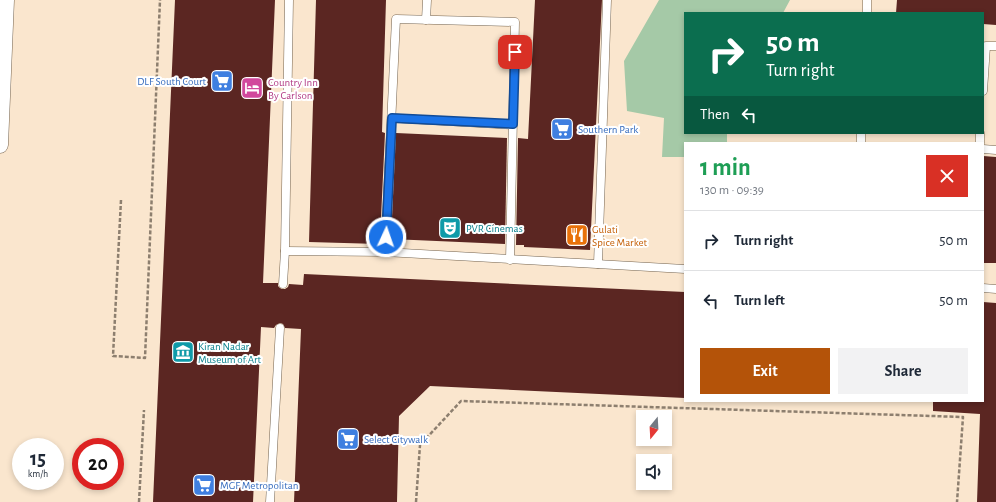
<!DOCTYPE html>
<meta charset="utf-8">
<style>
body{margin:0;font-family:"Alegreya Sans",sans-serif;background:#f2f2f3;color:#1f2937;height:100vh;display:flex;flex-direction:column;font-size:15px;white-space:nowrap}
*{box-sizing:border-box;margin:0}
p{font-size:13px;color:#747a83}
.icon{flex:none;width:22px;height:22px;fill:none;stroke:currentColor;stroke-width:2;stroke-linecap:round;stroke-linejoin:round}
.map{position:relative;flex:1;overflow:hidden}
.sheet{position:absolute;left:684px;top:142px;width:300px;height:260px;display:flex;flex-direction:column;background:#fff;border-radius:0px;box-shadow:0 2px 6px #0003}
.sheet>*{flex:none}
.hud{position:absolute;left:684px;top:12px;width:300px;height:122px;border-radius:0px;box-shadow:0 2px 6px #0003;background:#0b6e4f;color:#fff;overflow:hidden}
.needle{width:26px;rotate:198deg}
.controls{position:absolute;left:636px;top:410px;display:grid;gap:8px}
.controls a{display:grid;place-items:center;width:36px;height:36px;border-radius:0px;background:#fff;box-shadow:0 2px 6px #0003;font-size:20px}
.speed{position:absolute;left:12px;top:438px;display:flex;gap:8px;font-size:20px;font-weight:700;text-align:center}
.speed>*{display:grid;place-content:center;width:52px;height:52px;border-radius:50%;background:#fff;box-shadow:0 2px 6px #0003;line-height:1}
.speed small{font-size:10px;font-weight:400}
.speed .limit{border:6px solid #d22;background:#fff;color:#111}
.pin{position:absolute;display:grid;place-items:center;width:34px;height:34px;color:#fff;margin:-17px;border-radius:8px;box-shadow:0 2px 6px #0006}
.me{position:absolute;width:44px;margin:-22px;rotate:3deg;stroke-linejoin:round;filter:drop-shadow(0 0 3px #0008)}
.turn{display:flex;align-items:center;gap:14px;height:84px;padding:0 16px;font-size:18px}
.turn .icon{width:52px;height:52px;stroke-width:2.5}
.turn b{display:block;font-size:28px;line-height:34px}
.then{display:flex;align-items:center;height:38px;padding:0 16px;background:#0003;gap:8px;font-size:15px}
.round{display:grid;place-items:center;flex:none;width:42px;height:42px;border-radius:0px;background:#f2f2f3}
.headline{display:flex;align-items:center;justify-content:space-between;height:68px;padding:0 16px}
h1{font-size:24px;font-weight:700;line-height:30px;color:#1e9e55}
.button{display:flex;gap:8px;margin-top:auto;padding:8px 16px}
.button a{flex:1;height:46px;border-radius:0px;background:#b45309;color:#fff;font-size:16px;font-weight:700;line-height:46px;text-align:center}
.button a+a{background:#f2f2f3;color:#1f2937}
ul{padding:0;list-style:none}
li{display:flex;align-items:center;gap:12px;height:60px;padding:0 16px;border-top:1px solid #e0e1e3}
li div{flex:1}
li b{display:block;font-size:15px}
li em{font-style:normal}
.map>svg:first-child{display:block}
.green{fill:#a5c9a7}
.building{fill:#5b2622}
.lines{fill:none;stroke-linecap:round;stroke-linejoin:round}
.lane-casing{stroke:#75644f;stroke-width:9}
.street-casing{stroke:#75644f;stroke-width:17}
.path{stroke:#8d7f6f;stroke-width:2.5;stroke-dasharray:4 2;stroke-linecap:butt}
.lane{stroke:#fff;stroke-width:8}
.street{stroke:#fff;stroke-width:16}
.route-casing{stroke:#114b97;stroke-width:10}
.route{stroke:#1a73e8;stroke-width:7}
.labels{text-anchor:middle;dominant-baseline:central;stroke-width:4;stroke-linejoin:round;paint-order:stroke}
.shop-label{font-size:11px;fill:#366cbe;stroke:#fff;text-anchor:start}
.hotel-label{font-size:11px;fill:#b23c85;stroke:#fff;text-anchor:start}
.culture-label{font-size:11px;fill:#0d838f;stroke:#fff;text-anchor:start}
.food-label{font-size:11px;fill:#c56008;stroke:#fff;text-anchor:start}
</style>
<div class="map">
<svg width="996" height="502" viewBox="0 0 996 502">
<rect width="100%" height="100%" fill="#fae6ce"/>
<path class="green" d="M659,0H790L783,13H685V133H727V143H685V157H662L664,118L627,111L624,61Z"/>
<g class="building">
<path d="M175,0H275L263,283H278V286L280,288L282,289H285L288,287L289,284L303,285L304,274L685,292V398L430,386L399,416L397,502H294L301,329L285,328L283,324L280,323L276,325L274,328L261,327L253,502H153Z"/>
<path d="M316,0H386L382,132L385,133L380,239H379V244L309,242Z"/>
<path d="M535,0H602L590,250L524,247V245H516L518,138L528,139Z"/>
<path d="M897,0H996V25L983,24V13H896Z"/>
<path d="M396,133L507,138L505,244L391,239Z"/>
<path d="M983,156L996,157V263H983Z"/>
<path d="M983,302L996,303V502H977L980,414L933,411V401H983Z"/>
</g>
<g class="lines">
<g class="lane-casing">
<g id="lane">
<path d="M867,13V0"/>
<path d="M426,20L427,0"/>
<path d="M983,91L986,46H996"/>
<path d="M392,118L513,125"/>
<path d="M861,143V133"/>
<path d="M980,143V133"/>
<path d="M983,149L996,150"/>
<path d="M285,251L385,252L685,269"/>
<path d="M385,252L396,19L515,22L510,260"/>
<path d="M598,264L607,0"/>
<path d="M283,284L285,251L289,0"/>
<path d="M983,288L996,289"/>
<path d="M270,502L280,328"/>
</g>
</g>
<g class="street-casing">
<path id="street" d="M0,145L6,0"/>
</g>
<g class="path">
<path d="M121,200L113,356L145,358L160,0"/>
<path d="M139,502L144,410"/>
<path d="M416,502L420,445L461,401L963,417L957,502"/>
</g>
<use href="#lane" class="lane"/>
<use href="#street" class="street"/>
</g>
<g class="lines">
<g class="route-casing">
<path id="route" d="M386,237L392,118L513,124L515,52"/>
</g>
<use href="#route" class="route"/>
</g>
<defs>
<g id="supermarket-square" transform="scale(1.15)"><rect x="-9" y="-9" width="18" height="18" rx="4" fill="#3f7fe0" stroke="#fff"/><path d="M-6-5.5h2.5l.6 2H6L4.5 2H-2.5L-4.4-4H-6ZM-1.5 3.2a1.3 1.3 0 1 0 .1 0ZM3 3.2a1.3 1.3 0 1 0 .1 0Z" fill="#fff"/></g>
<g id="hotel-square" transform="scale(1.15)"><rect x="-9" y="-9" width="18" height="18" rx="4" fill="#d1479c" stroke="#fff"/><path d="M-6-4.5h1.5V1H6V5H4.5V3h-9V5H-6ZM-4 0a1.8 1.8 0 1 1 3.6 0ZM.5 0V-2.5h3Q6-2.5 6 0Z" fill="#fff"/></g>
<g id="theatre-square" transform="scale(1.15)"><rect x="-9" y="-9" width="18" height="18" rx="4" fill="#0f9aa8" stroke="#fff"/><path d="M-5-5.5Q0-4 5-5.5V0Q5 5 0 6Q-5 5-5 0ZM-3.3-2.5H-1v1.5H-3.3ZM1-2.5H3.3v1.5H1ZM-2.8 1Q0 5.5 2.8 1Z" fill="#fff"/></g>
<g id="restaurant-square" transform="scale(1.15)"><rect x="-9" y="-9" width="18" height="18" rx="4" fill="#e8710a" stroke="#fff"/><path d="M-5-6h1v4h1v-4h1v4h1v-4h1v5L-1.5 .5V6h-2V.5L-5-1ZM5-6V6H3V1.5H1.5Q1.5-4 5-6Z" fill="#fff"/></g>
<g id="museum-square" transform="scale(1.15)"><rect x="-9" y="-9" width="18" height="18" rx="4" fill="#0f9aa8" stroke="#fff"/><path d="M0-6L6-3V-2H-6V-3ZM-5-1h2V3h-2ZM-1-1h2V3h-2ZM3-1h2V3H3ZM-6 4H6V6H-6Z" fill="#fff"/></g>
</defs>
<g fill-rule="evenodd">
<use href="#supermarket-square" x="222" y="81"/>
<use href="#hotel-square" x="252" y="88"/>
<use href="#supermarket-square" x="562" y="129"/>
<use href="#theatre-square" x="450" y="228"/>
<use href="#restaurant-square" x="577" y="235"/>
<use href="#museum-square" x="183" y="352"/>
<use href="#supermarket-square" x="348" y="439"/>
<use href="#supermarket-square" x="204" y="485"/>
</g>
<g class="labels">
<g class="shop-label">
<text x="206" y="81" text-anchor="end">DLF South Court</text>
<text x="578" y="129">Southern Park</text>
<text x="364" y="439">Select Citywalk</text>
<text x="220" y="485">MGF Metropolitan</text>
</g>
<g class="hotel-label">
<text x="268" y="82">Country Inn<tspan x="268" dy="13">By Carlson</tspan></text>
</g>
<g class="culture-label">
<text x="466" y="228">PVR Cinemas</text>
<text x="198" y="346">Kiran Nadar<tspan x="198" dy="13">Museum of Art</tspan></text>
</g>
<g class="food-label">
<text x="592" y="229">Gulati<tspan x="592" dy="13">Spice Market</tspan></text>
</g>
</g>
</svg>
<div class="controls">
<a><svg class="needle" viewBox="-14 -14 28 28"><path d="M0-13l5 13h-10z" fill="#e53935"/><path d="M0 13l5-13h-10z" fill="#747a83"/></svg></a>
<a><svg class="icon" aria-label="sound" viewBox="0 0 24 24"><path d="M4 9h4l5-4v14l-5-4H4zM17 9q2 3 0 6"/></svg></a>
</div>
<div class="speed"><div>15<small>km/h</small></div><div class="limit">20</div></div>
<div class="pin" style="left:515px;top:52px;background:#d93025"><svg class="icon" aria-label="arrive" viewBox="0 0 24 24"><path d="M6 21V4h12l-3 4 3 4H6"/></svg></div>
<svg class="me" style="left:386px;top:237px" viewBox="-20 -20 40 40"><circle r="17" fill="#1a73e8" stroke="#fff" stroke-width="3"/><path d="M0-11L8 9 0 5-8 9z" fill="#fff"/></svg>
<div class="hud">
<div class="turn"><svg class="icon" aria-label="right" viewBox="0 0 24 24"><path d="M7 20v-9h11M14 6l5 5-5 5"/></svg><div><b>50 m</b>Turn right</div></div>
<div class="then">Then<svg class="icon" aria-label="left" viewBox="0 0 24 24"><path d="M17 20v-9H6M10 6l-5 5 5 5"/></svg></div>
</div>
<section class="sheet">
<div class="headline"><div><h1>1 min</h1><p>130 m · 09:39</p></div><a class="round" style="background:#d93025;color:#fff"><svg class="icon" aria-label="close" viewBox="0 0 24 24"><path d="M6 6l12 12M18 6L6 18"/></svg></a></div>
<ul>
<li><svg class="icon" aria-label="right" viewBox="0 0 24 24"><path d="M7 20v-9h11M14 6l5 5-5 5"/></svg><div><b>Turn right</b></div><em>50 m</em></li>
<li><svg class="icon" aria-label="left" viewBox="0 0 24 24"><path d="M17 20v-9H6M10 6l-5 5 5 5"/></svg><div><b>Turn left</b></div><em>50 m</em></li>
</ul>
<div class="button"><a>Exit</a><a>Share</a></div>
</section>
</div>
